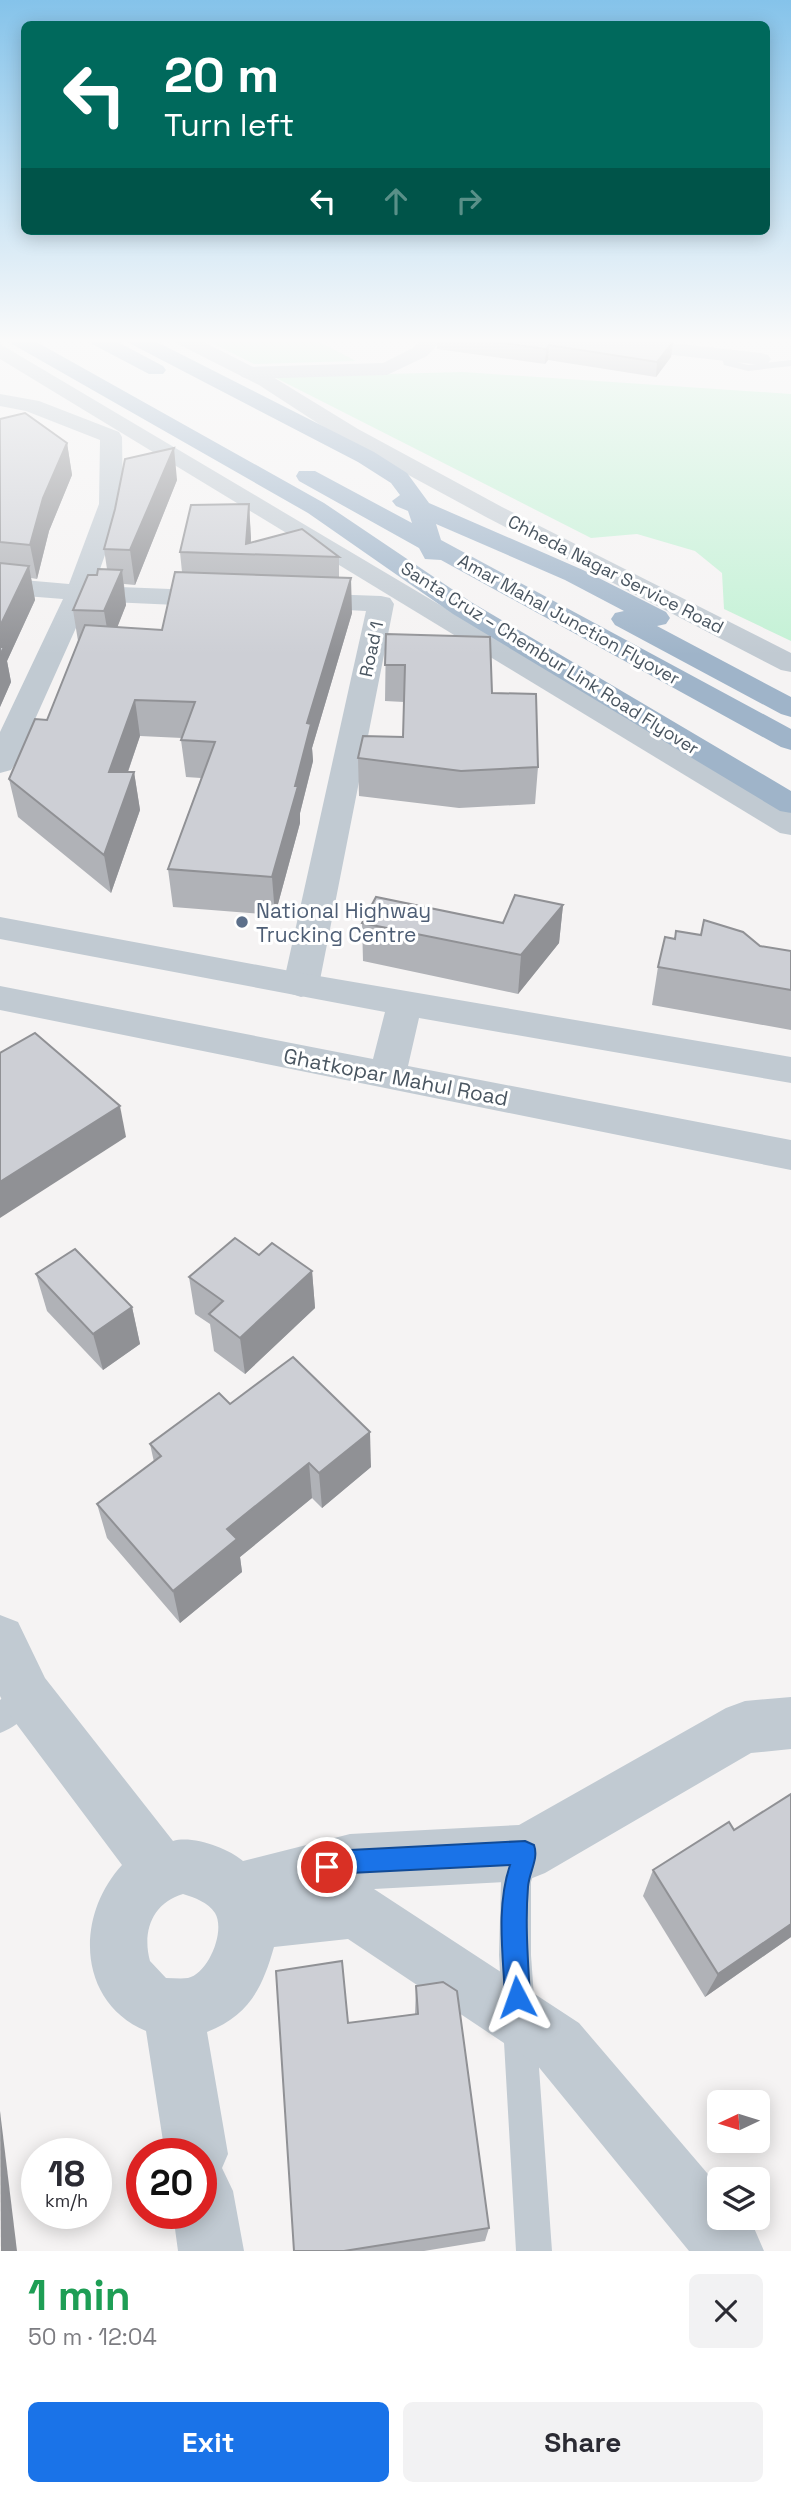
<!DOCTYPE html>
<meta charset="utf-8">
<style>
body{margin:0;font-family:"Space Grotesk",sans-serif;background:#f2f2f3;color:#2b2b33;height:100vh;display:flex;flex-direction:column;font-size:26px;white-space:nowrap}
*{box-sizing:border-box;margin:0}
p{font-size:23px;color:#7c7c81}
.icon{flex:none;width:38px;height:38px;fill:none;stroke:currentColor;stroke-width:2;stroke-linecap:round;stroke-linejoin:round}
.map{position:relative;height:2251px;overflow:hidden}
.details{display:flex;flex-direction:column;background:#fff;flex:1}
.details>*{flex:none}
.top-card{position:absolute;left:21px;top:21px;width:749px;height:214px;border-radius:10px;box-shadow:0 4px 18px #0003;background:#00695c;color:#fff;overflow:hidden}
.needle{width:46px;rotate:266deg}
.buttons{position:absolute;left:707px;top:2090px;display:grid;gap:14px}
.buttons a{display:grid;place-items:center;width:63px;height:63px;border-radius:10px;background:#fff;box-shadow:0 4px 18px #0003;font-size:35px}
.speed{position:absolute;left:21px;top:2138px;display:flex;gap:14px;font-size:35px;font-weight:700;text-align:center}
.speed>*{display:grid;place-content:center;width:91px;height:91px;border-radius:50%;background:#fff;box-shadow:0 4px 18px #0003;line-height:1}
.speed small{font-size:18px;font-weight:400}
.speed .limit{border:10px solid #d22;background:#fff;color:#111}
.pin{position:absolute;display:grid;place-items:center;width:60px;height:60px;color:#fff;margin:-30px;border:4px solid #fff;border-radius:50%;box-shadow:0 2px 7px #0007}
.me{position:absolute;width:77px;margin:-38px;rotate:356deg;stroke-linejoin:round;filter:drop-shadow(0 0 5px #0008)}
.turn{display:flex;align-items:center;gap:24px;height:147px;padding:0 28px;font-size:32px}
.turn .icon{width:91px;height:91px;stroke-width:2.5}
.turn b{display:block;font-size:49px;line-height:60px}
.lanes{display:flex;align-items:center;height:66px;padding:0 28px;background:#0003;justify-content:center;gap:35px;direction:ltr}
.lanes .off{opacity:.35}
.round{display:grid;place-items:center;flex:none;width:74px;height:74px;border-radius:10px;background:#f2f2f3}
.summary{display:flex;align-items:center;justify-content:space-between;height:119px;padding:0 28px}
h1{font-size:42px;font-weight:700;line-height:52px;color:#1e9e55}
.cta{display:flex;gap:14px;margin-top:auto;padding:14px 28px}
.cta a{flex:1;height:80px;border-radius:10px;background:#1a73e8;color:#fff;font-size:28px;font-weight:700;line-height:80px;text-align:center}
.cta a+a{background:#f2f2f3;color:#2b2b33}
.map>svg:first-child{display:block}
.green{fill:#c3f1d5}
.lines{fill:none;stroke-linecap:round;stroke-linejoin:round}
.service{fill:#c1cad2;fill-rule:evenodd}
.minor{fill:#c1cad2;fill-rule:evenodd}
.tertiary{fill:#c1cad2;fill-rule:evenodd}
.trunk{fill:#9fb4c9;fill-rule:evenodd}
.wall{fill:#b0b2b7}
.shaded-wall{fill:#909195}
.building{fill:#cdcfd5;stroke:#909195;stroke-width:2}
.route{fill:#1a73e8;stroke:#114b97;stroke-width:2}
.service-dot{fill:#5c6f8a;stroke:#fff;stroke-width:2.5}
.labels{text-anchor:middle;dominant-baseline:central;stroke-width:6;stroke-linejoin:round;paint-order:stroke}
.far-street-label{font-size:18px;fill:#4a5661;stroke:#fff}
.service-label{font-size:21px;fill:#4e5e75;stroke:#fff;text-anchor:start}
.street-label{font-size:21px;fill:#4a5661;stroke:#fff}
</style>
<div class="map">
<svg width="791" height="2251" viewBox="0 0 791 2251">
<rect width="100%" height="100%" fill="#f5f3f3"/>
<g class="green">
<path d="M206,340H316L356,361L254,364Z"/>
<path d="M463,372L791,394V641L724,609L722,573L695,551L637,534L591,538L274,377Z"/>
</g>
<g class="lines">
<g class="service">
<path d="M726,352L730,353L733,361L748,365L791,360V366L748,371L724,365L721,355Z"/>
<path d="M27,1682L37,1686L41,1696C34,1712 16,1727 0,1733V1700L17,1686Z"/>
<path d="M524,1841L535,1845L539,1856L531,1882V1955L552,2251H516L499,1955L501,1882L513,1845Z"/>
</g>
<g class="minor">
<path d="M421,340H442L427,356L387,375L249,379L242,377L239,373L242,369L249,367L383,363L413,348Z"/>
<path d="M611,340H645L761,353L768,355L771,359L768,363L761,365L620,349L613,347Z"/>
<path d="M0,394L39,401L119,432L122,437L123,504L94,586L221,591L230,594L234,599L230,604L221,607L88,601L15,764L11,770L0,773V732L63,599L0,594V578L69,584L99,504L100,440L26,411L0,406Z"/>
<path d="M299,593L381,596L390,598L394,604L319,985L313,993L301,997L289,993L283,985L366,611L290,607L286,601L290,595Z"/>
<path d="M0,1615L18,1622L45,1678L173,1841C192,1835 228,1848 243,1861L350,1834L519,1825L726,1708L745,1701L791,1697V1749L751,1753L545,1873L525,1881L374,1889L579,2023L719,2187V2217H745L754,2228L764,2251H689L537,2065L348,1939L274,1947C262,1989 249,2015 207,2032L228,2154L222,2168L233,2191L244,2251H178L173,2214H201V2154H165L146,2031C77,2002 75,1916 122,1865L9,1714L0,1696ZM183,1894C195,1898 208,1902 215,1913C226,1931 208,1974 188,1978C181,1979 173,1978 166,1978L150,1961C142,1932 152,1903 183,1894Z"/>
</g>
<g class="tertiary">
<path d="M175,340H200L273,377L358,429L502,507L791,653V672L781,670L486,517L342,439L259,385L178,344Z"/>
<path d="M0,344L791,813V835L780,833L0,359Z"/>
<path d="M0,917L301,973L791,1057V1083L419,1018L408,1066L791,1140V1170L0,1010V986L373,1059L385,1012L0,939Z"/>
</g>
<g class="trunk">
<path d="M9,340H33L324,503L471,602L791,791V813L780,811L453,614L308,513L12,344Z"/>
<path d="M89,340H114L163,366L166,370L163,374H149L92,344Z"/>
<path d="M128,340H153L374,452L407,473L429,503L583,570L666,612L670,618L666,624L657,626L791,697V717L781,714L615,625L611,619L615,613L624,611L565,580L436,524L441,540L791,729V750L781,747L441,560L425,559L419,548L299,481L296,476L299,471H315L412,523L408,511L396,506L392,501L400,495L391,483L358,462L131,344Z"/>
</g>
</g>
<g class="wall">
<path d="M437,340H654L673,342L671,357L656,377L548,360L545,364L437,349Z"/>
<path d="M0,419L67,443L72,475L49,531L37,579L31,578L35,600L7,661L11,682L0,707Z"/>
<path d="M177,480L135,585L124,584L126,605L117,627L162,630L182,572L180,552L249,504L251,543L339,557V578L352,613L312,748L313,761L300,813V823L275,915L173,907L168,869L201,778L186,777L181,740L182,738L140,736L128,772H134L140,810L111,893L18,817L9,779L47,720L78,641L73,610L97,575L107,569L104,549L115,509Z"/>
<path d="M386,634L492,693L538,767L535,804L459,808L359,796L358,758L403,737L404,702L385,701Z"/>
<path d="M563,905L559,943L518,994L363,961L362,923H503Z"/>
<path d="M675,938L760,946L791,951V1030L652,1005L658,967Z"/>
<path d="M259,1255L312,1271L315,1308L245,1374L214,1351L210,1324L195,1314L189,1277Z"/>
<path d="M36,1274L132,1307L140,1344L103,1370L47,1311Z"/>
<path d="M230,1404L371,1467L322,1508L312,1498L240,1557L242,1572L180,1623L107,1538L97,1504L154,1462L150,1444Z"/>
<path d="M653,1870L791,1937L705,1997L643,1896Z"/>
<path d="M416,1986L489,2228L485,2241L424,2251H294L348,2023L415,2014Z"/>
</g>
<g class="shaded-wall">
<path d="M673,342L671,357L656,377L657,362Z"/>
<path d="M549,345L548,360L545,364L546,349Z"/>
<path d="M67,443L72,475L49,531L37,579L30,545L43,498Z"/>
<path d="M174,448L177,480L135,585L130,550Z"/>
<path d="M249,504L251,538L250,554L246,544Z"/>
<path d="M29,566L35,600L7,661L11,682L0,707V626Z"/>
<path d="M122,570L126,605L110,646L104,611Z"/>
<path d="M351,578L352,613L312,748L313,761L300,813V823L275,915L272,877L295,786L307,723Z"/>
<path d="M135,700L140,736L115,809L109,772Z"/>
<path d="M134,772L140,810L111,893L104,855Z"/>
<path d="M563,905L559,943L518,994L521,955Z"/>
<path d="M120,1106L126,1137L0,1218V1182Z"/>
<path d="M312,1271L315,1308L245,1374L240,1338Z"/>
<path d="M132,1307L140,1344L103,1370L93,1334Z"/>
<path d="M370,1432L371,1467L322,1508L319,1473Z"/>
<path d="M309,1463L312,1498L240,1557L242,1572L180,1623L173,1591L227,1529Z"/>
<path d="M791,1924V1937L705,1997L718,1974Z"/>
<path d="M0,2111L17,2251H1Z"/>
</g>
<g class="building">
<path d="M481,340H654L673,342L657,362L549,345L546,349Z"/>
<path d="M25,413L67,443L43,498L30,545L0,542V419Z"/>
<path d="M174,448L130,550L104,549L115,509L125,459Z"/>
<path d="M249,504L246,544L302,529L339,557L180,552L191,505Z"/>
<path d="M0,563L29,566L0,626Z"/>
<path d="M98,569L122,570L104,611L73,610L88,575H97Z"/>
<path d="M175,572L351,578L307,723L311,724L295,786H298L272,877L168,869L215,742L181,740L195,702L135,700L109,772H134L104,855L9,779L35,719L47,720L85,625L162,630Z"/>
<path d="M386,634L490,637L492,693L536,694L538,767L461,771L358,758L363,736L403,737L405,665H385Z"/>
<path d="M0,647H4L0,655Z"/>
<path d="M515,895L563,905L521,955L362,923L376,897L503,923Z"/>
<path d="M704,920L743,932L760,946L791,951V990L658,967L665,937L675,939L676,931L701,935Z"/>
<path d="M35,1033L120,1106L0,1182V1053Z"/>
<path d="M235,1238L259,1255L272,1243L312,1271L240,1338L209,1314L223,1301L189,1277Z"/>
<path d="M75,1249L132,1307L93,1334L36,1274Z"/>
<path d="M293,1357L370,1432L319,1473L309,1463L227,1529L237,1539L173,1591L97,1504L161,1456L150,1444L219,1393L230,1404Z"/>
<path d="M791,1794V1924L718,1974L653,1870L729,1822L734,1830Z"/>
<path d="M342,1961L348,2023L418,2014L416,1986L443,1982L457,1991L489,2228L344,2251H294L276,1971Z"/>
</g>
<linearGradient id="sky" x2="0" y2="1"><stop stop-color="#85c3ea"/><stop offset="0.52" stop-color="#fafafa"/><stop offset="1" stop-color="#fafafa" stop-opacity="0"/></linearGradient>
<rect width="791" height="655" fill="url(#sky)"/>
<path class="route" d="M525,1841L534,1845C539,1859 529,1872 528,1887C525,1923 528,1960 530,1997L526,2005L517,2009L509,2005L505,1997C503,1953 496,1907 510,1865L350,1873L327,1879L319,1876L315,1867L319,1859L350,1850Z"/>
<circle class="service-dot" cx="242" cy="922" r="7"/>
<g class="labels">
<g class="far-street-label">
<text transform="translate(616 574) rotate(27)">Chheda Nagar Service Road</text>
<text transform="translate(569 619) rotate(29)">Amar Mahal Junction Flyover</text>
<text transform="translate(371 649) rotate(-78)">Road 1</text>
<text transform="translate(550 658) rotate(32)">Santa Cruz – Chembur Link Road Flyover</text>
</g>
<g class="service-label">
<text x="256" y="910">National Highway<tspan x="256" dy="24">Trucking Centre</tspan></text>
</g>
<g class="street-label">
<text transform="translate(396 1077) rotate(11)">Ghatkopar Mahul Road</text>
</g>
</g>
</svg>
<div class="buttons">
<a><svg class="needle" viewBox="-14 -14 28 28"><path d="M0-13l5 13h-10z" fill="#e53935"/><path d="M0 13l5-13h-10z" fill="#7c7c81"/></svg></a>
<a><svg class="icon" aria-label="layers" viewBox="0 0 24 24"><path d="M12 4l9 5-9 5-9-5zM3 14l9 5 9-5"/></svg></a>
</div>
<div class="speed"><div>18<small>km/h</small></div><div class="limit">20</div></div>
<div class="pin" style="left:327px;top:1867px;background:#d93025"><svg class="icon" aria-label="arrive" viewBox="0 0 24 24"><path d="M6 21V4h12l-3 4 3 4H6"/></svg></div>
<svg class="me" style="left:517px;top:1997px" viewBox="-20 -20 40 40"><path d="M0-17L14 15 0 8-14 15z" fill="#1a73e8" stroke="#fff" stroke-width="4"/></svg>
<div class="top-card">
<div class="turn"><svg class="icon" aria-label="left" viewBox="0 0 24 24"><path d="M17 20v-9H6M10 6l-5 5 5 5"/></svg><div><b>20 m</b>Turn left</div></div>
<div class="lanes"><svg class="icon" aria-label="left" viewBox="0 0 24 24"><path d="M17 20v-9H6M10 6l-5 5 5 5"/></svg><svg class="icon off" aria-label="ahead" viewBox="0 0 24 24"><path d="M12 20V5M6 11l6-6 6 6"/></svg><svg class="icon off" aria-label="right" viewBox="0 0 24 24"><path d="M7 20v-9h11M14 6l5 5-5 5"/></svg></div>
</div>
</div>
<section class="details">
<div class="summary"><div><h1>1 min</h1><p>50 m · 12:04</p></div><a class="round"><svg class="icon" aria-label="close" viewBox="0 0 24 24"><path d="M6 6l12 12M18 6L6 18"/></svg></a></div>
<div class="cta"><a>Exit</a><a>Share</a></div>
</section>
